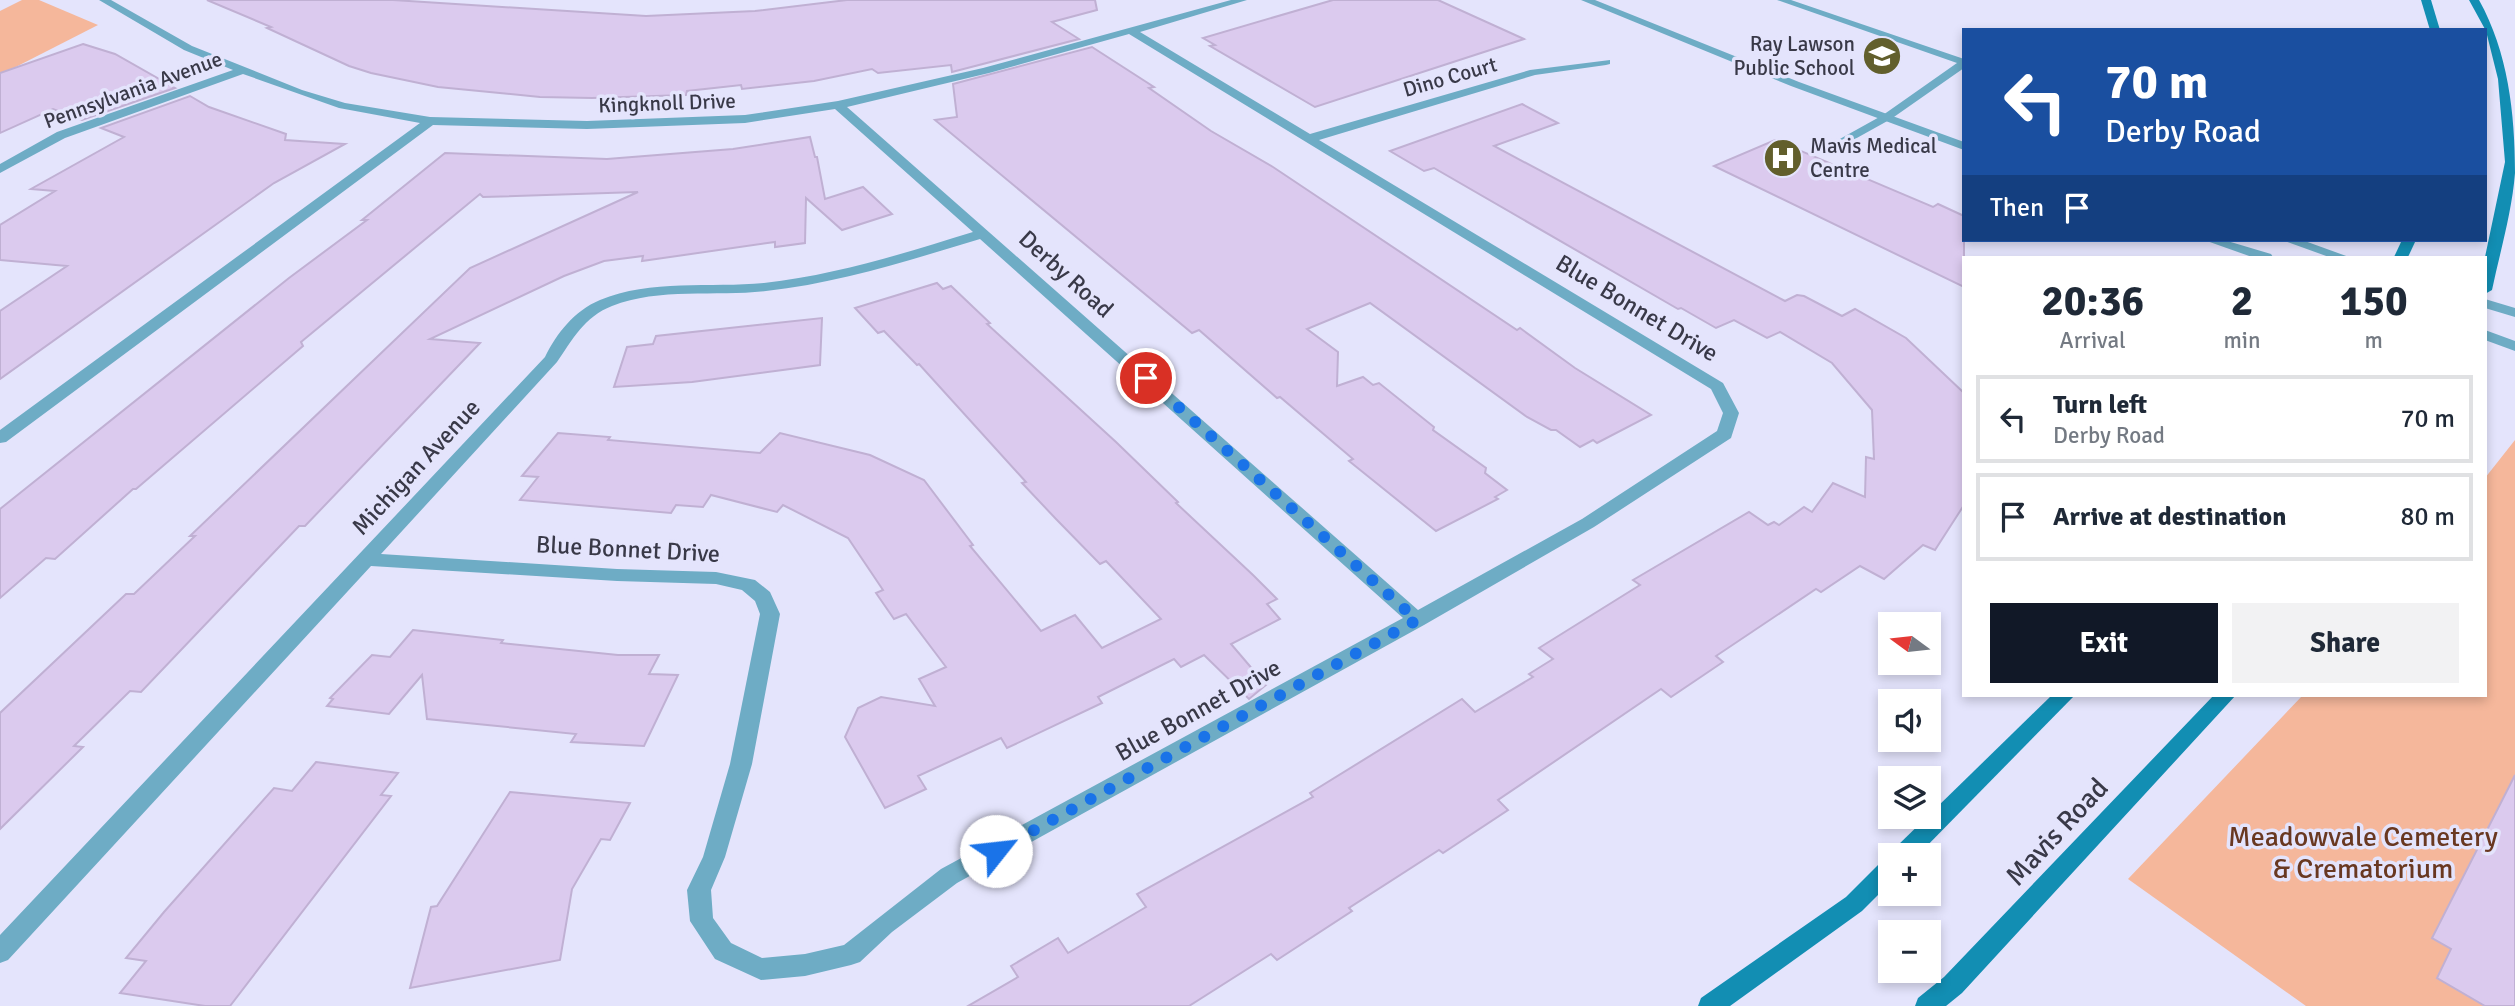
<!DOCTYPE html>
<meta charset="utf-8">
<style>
body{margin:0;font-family:Signika,sans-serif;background:#f2f2f3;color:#1f2937;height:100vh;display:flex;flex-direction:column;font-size:26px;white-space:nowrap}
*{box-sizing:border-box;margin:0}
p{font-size:23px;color:#747a83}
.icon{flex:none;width:38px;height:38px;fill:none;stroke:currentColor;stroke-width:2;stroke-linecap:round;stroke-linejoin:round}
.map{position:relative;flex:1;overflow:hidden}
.side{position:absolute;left:1962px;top:256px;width:525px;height:441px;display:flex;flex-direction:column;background:#fff;border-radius:0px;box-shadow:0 4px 10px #0003}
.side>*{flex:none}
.hud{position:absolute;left:1962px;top:28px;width:525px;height:214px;border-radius:0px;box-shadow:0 4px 10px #0003;background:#1a4fa0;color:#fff;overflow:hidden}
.needle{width:46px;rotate:285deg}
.controls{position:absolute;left:1878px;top:612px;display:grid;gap:14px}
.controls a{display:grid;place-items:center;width:63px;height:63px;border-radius:0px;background:#fff;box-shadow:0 4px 10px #0003;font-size:35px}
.pin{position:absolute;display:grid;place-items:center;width:60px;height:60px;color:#fff;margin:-30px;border:4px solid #fff;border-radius:50%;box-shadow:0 2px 7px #0007}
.me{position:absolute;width:77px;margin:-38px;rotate:61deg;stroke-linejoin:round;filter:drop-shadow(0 0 5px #0008)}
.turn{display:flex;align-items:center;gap:24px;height:147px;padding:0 28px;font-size:32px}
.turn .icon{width:91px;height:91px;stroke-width:2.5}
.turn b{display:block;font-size:49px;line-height:60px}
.then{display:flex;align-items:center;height:66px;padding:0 28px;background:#0003;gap:14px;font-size:26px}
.eta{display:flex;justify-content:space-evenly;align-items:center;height:119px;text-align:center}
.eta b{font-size:42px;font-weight:800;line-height:49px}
.action{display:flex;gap:14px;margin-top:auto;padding:14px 28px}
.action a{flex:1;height:80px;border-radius:0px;background:#111827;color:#fff;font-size:28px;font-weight:800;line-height:80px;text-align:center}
.action a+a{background:#f2f2f3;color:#1f2937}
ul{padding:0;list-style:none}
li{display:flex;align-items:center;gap:21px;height:88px;margin:0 14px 10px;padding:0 14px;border:4px solid #e0e1e3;border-radius:0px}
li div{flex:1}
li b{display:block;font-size:26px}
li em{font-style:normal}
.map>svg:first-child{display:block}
.green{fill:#f5b79b}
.building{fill:#dbcaee;stroke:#c0b0d3;stroke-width:2}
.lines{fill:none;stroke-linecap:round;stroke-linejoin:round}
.service{fill:#6eacc5;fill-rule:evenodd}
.minor{fill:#6eacc5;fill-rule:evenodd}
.tertiary{fill:#6eacc5;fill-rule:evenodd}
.secondary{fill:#128eb3;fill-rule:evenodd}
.route{stroke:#1a73e8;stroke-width:12;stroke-dasharray:0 21.6}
.labels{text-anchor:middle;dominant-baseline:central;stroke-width:7;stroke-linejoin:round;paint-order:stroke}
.far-poi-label{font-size:21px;fill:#393948;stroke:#e4e4fc;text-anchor:end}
.far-street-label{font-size:21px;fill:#393948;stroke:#e4e4fc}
.street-label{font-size:24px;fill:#393948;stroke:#e4e4fc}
.near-street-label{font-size:28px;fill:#393948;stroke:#e4e4fc}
.near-park-label{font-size:28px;fill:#693821;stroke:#e4e4fc}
</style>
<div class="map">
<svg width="2515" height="1006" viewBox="0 0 2515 1006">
<rect width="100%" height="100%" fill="#e4e4fc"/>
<g class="green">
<path d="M22,0H39L98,25L0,75V11Z"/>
<path d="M2515,440V1006H2306L2128,879L2303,695H2485V478Z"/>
</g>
<g class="building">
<path d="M207,0H393L646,16L755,11L847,0H1095L1097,10L1052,22L1079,39L952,72L951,65L878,73L872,69L814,81L742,89L741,85L687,91L686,95L592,98L540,97L438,87L371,73L349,66L267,28L271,27Z"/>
<path d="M1333,0H1438L1524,39L1315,107L1210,46L1215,45L1203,38Z"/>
<path d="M83,44L115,54L175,88L82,120L53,109L0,133V73Z"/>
<path d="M1092,47L1154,87L1149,88L1211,131L1273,167L1517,330L1520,328L1575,368L1651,415L1597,443L1593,440L1580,447L1556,430H1551L1527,417L1370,303L1307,329L1338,352L1337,386L1363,377L1373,385L1379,383L1434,427L1433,430L1486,468L1485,473L1507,490L1495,497L1498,499L1436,531L1349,461L1353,459L1280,397L1277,398L1199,330L1192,333L935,120L957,117L953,84Z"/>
<path d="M190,96L209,107L286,134L285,140L345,144L274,183L0,379V311L67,266L0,260V225L55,191L31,189L124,137L101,128Z"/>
<path d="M1522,104L1558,123L1494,146L1785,301L1797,295L1804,296L1842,316L1855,309L1906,338L1964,393V505L1935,550L1923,545L1884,579L1860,566L1821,592L1816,589L1716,656L1723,662L1671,697L1661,689L1498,800L1508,810L1443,853L1439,850L1349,908L1352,911L1277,960L1271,954L1189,1006H968L1018,977L1011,966L1058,938L1068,953L1146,907L1137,894L1313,797L1310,793L1462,699L1475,712L1533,677L1529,674L1553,659L1539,648L1640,585L1633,580L1749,512L1768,525L1774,522L1779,525L1804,507L1812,512L1833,483L1865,497L1866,457L1874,459L1872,410L1832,363L1780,332L1767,338L1734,320L1716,328L1681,308L1678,309L1434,168L1424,171L1390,151Z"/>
<path d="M810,137L815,157H817L825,199L863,187L892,214L842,230L806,198L805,243L775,247V242L642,261L643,256L604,261L564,276L430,339L480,343L305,526H299L141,692L130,691L74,746L83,747L0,829V713L126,594H134L195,536H190L470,268L638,192L483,197L480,194L301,342L303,346L136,489H133L55,559L46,558L0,598V509L289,278L367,220H362L445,153L607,159L733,149Z"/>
<path d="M1775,140L1933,207L1938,204L1964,216V287L1714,166Z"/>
<path d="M937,283L943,289L951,286L990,323L987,324L1116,442L1178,502L1176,503L1253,575L1277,599L1267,604L1280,619L1231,644L1266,685L1249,699L1204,655L1181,667L1174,659L1098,697L1102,703L1007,748L1001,738L918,776L926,789L885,808L845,737L858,708L881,697L935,706L919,679L946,667L906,614L894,619L876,593L883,590L848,538L783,505L777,512L711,495L703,507L676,505L671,513L520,500L538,477L522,476L558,433L610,437L608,440L760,453L780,433L870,455L924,480L973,545L970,546L1041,631L1075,615L1102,648L1161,619L1106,561L1100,564L1056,519L1022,483L1026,482L919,364L917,365L884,331L878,333L855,308Z"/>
<path d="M822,318L820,365L692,382L614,387L627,347L653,344L656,336Z"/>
<path d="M413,630L503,640L501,643L618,655H659L649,674L678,675L644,746L571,742L576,734L427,719L422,675L389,714L327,706L333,699L330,698L372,655L390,657Z"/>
<path d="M316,762L398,773L381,795L391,796L230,1006H205L120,993L146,961L126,958L164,912L274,788L292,791Z"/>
<path d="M2515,775V1006H2485L2437,978L2451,949L2432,938Z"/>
<path d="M510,792L630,803L610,840L601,839L572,889L560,960L410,988L431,907L437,906Z"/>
</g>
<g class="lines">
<path class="service" d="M1777,0H1791L1964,59V68L1891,119L1846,144H1838V140L1883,115L1957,63Z"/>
<path class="minor" d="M99,0H111L192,46L302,90L345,103L430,117L587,121L745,115L838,101L983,68L1231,0H1247L1140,32L1310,134L1530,70L1610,60V64L1606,65L1535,75L1319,140L1723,383L1739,413L1731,438L1594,527L1424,625L957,883L892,932L860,962L851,965L805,976L761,980L715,959L690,921L687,890L703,857L730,764L760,614L755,601L742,590L716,584L617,581L371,566L8,960L0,963V935L545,357C557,333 574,311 600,300C650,279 711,288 764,283C836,275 905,253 973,232L835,109L745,123L587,129L433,125L6,442L0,443V430L420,123L339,108L243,74L65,138L0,173V164L57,132L233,70L184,50ZM1129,34L1711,389L1723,413L1717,431L1582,519L1418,610L847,107L989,73ZM980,239L1403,618L941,869L844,945L805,954L762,958L731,943L713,918L711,890L725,857L752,764L780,614L770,592L755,580L716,572L617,569L381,554L557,362C573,339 584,317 612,306C660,287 717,297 766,291C839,283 910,260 980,239Z"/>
<g class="tertiary">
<path d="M1581,0H1595L1799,82L1964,142V150L1791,86Z"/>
<path d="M2204,240H2224L2271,254L2273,257H2252Z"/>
<path d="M2282,240H2302L2349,257H2329Z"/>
<path d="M2485,299L2515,308V317L2485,308Z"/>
<path d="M2485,330L2515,341V351L2485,340Z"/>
</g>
<g class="secondary">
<path d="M2421,0H2431L2440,30H2430Z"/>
<path d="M2469,0H2479C2508,52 2515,113 2515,173C2512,212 2500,252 2492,290L2485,294V257L2505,162L2498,79L2486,31Z"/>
<path d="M2402,240H2416L2408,257H2394Z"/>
<path d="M2052,695H2075L1917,856H1891L1894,849Z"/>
<path d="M2214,695H2236L1962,993L1946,1006H1915L1918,998L1944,977Z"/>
<path d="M1890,858V883L1862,911L1730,1006H1698L1701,998L1846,897L1882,861Z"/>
</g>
</g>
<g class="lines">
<path class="route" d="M996,851L1417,620L1146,378"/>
</g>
<defs>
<g id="school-disc" transform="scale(2.0125)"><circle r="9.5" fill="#625f2c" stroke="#e4e4fc"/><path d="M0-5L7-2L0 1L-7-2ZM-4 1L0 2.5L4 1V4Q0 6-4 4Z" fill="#fff"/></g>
<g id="hospital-disc" transform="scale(2.0125)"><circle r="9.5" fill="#625f2c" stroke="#e4e4fc"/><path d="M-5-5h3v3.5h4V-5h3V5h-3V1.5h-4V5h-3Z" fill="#fff"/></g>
</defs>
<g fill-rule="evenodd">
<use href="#school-disc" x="1882" y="56"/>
<use href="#hospital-disc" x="1783" y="158"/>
</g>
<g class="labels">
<g class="far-poi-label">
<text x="1855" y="44">Ray Lawson<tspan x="1855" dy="24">Public School</tspan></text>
<text x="1810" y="146" text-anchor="start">Mavis Medical<tspan x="1810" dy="24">Centre</tspan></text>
</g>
<g class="far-street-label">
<text transform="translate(1450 77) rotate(-16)">Dino Court</text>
<text transform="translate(133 90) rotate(-20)">Pennsylvania Avenue</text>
<text transform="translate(667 103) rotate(-2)">Kingknoll Drive</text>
</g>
<g class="street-label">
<text transform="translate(1066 274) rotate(42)">Derby Road</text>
<text transform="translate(1637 308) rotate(31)">Blue Bonnet Drive</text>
<text transform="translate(416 467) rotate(-47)">Michigan Avenue</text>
<text transform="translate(628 549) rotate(3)">Blue Bonnet Drive</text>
<text transform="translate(1198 710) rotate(-29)">Blue Bonnet Drive</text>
</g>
<g class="near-street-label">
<text transform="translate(2057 832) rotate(-47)">Mavis Road</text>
</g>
<g class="near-park-label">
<text x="2363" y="837">Meadowvale Cemetery<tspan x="2363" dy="32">&amp; Crematorium</tspan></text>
</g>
</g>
</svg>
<div class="controls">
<a><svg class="needle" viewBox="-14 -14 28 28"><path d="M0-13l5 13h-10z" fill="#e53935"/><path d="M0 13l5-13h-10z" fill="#747a83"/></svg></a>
<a><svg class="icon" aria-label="sound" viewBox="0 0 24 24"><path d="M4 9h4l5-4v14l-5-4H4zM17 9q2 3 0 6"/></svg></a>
<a><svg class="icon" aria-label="layers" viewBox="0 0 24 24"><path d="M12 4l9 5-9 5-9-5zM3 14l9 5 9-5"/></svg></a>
<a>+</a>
<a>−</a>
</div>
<div class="pin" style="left:1146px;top:378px;background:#d93025"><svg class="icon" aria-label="arrive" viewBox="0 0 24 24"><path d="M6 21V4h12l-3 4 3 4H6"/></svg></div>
<svg class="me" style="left:996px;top:851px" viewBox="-20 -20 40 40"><circle r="19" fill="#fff"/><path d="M0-13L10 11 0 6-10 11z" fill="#1a73e8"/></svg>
<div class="hud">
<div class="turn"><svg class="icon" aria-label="left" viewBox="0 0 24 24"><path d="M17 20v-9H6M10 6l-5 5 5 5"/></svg><div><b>70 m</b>Derby Road</div></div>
<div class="then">Then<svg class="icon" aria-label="arrive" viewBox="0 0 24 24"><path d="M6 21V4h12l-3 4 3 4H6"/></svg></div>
</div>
<section class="side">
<div class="eta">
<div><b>20:36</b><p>Arrival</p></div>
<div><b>2</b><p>min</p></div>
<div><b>150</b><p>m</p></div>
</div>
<ul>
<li><svg class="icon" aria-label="left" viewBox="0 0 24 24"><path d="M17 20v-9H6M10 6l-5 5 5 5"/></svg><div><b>Turn left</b><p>Derby Road</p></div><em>70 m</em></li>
<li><svg class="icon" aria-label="arrive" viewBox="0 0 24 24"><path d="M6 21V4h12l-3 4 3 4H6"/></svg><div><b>Arrive at destination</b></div><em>80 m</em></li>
</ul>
<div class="action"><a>Exit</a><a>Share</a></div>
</section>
</div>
